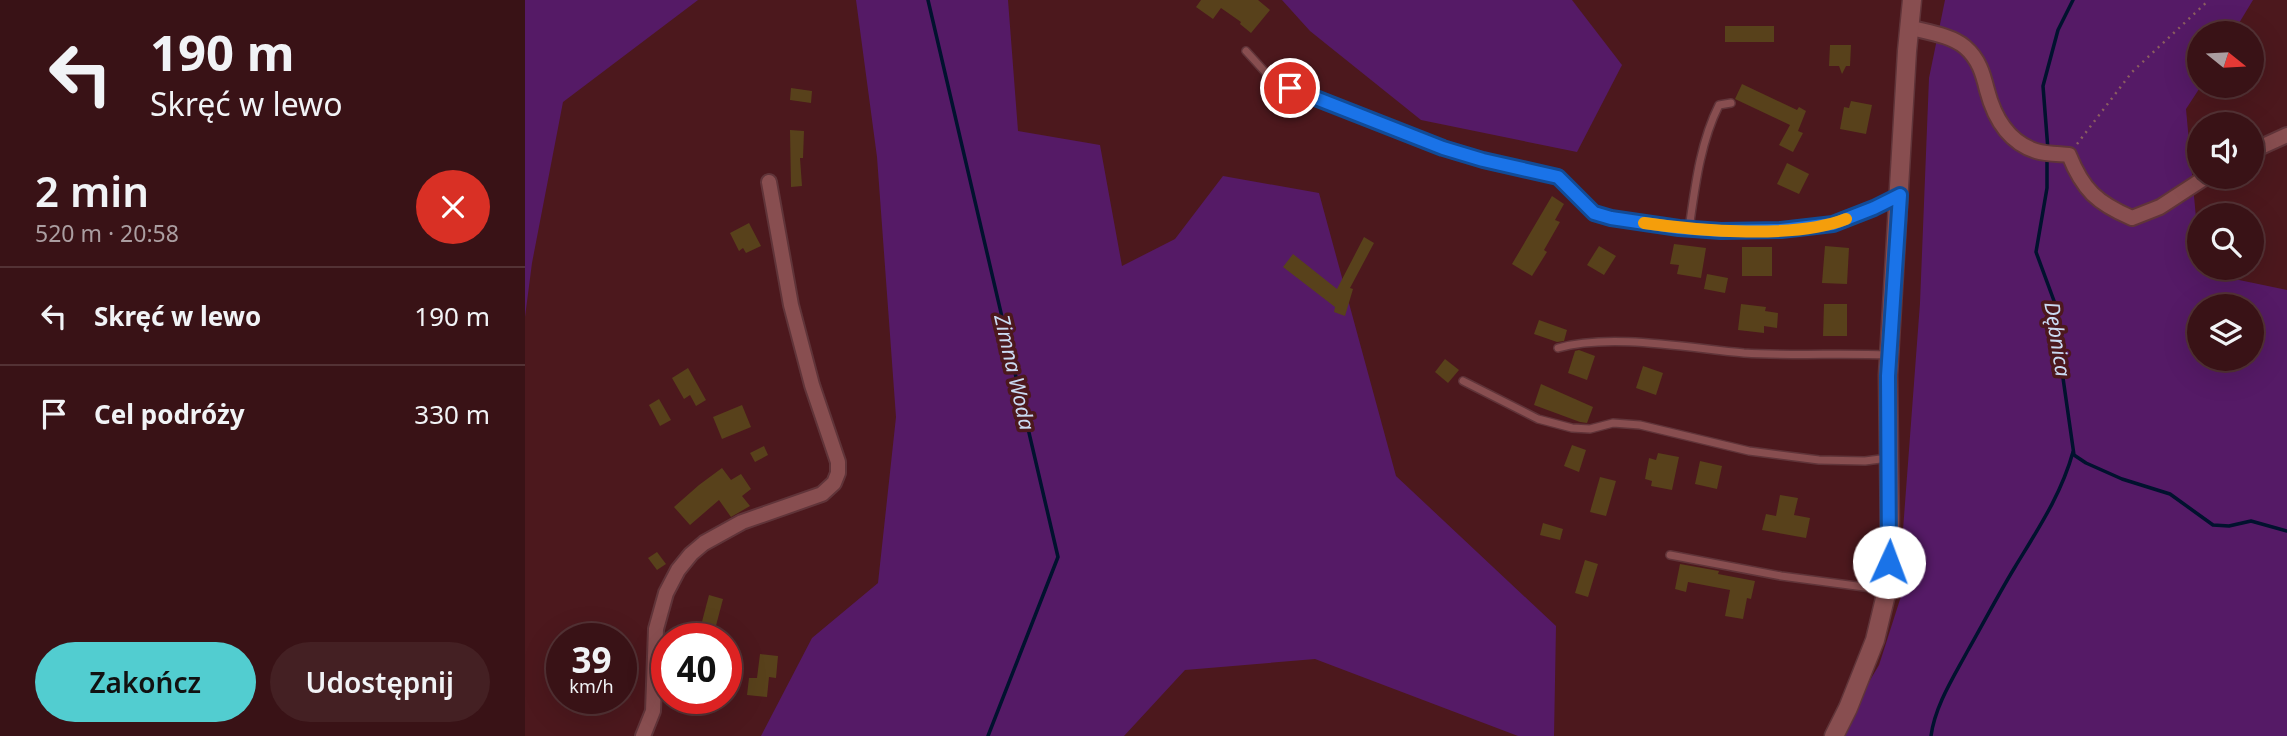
<!DOCTYPE html>
<html lang="pl">
<meta charset="utf-8">
<style>
body{margin:0;font-family:"Noto Sans",sans-serif;background:#442023;color:#f1f3f6;height:100vh;display:flex;flex-direction:column;font-size:26px;white-space:nowrap}
*{box-sizing:border-box;margin:0}
p{font-size:23px;color:#ab9ea1}
.icon{flex:none;width:38px;height:38px;fill:none;stroke:currentColor;stroke-width:2;stroke-linecap:round;stroke-linejoin:round}
.map{position:relative;flex:1;overflow:hidden}
.drawer{display:flex;flex-direction:column;background:#391216;width:525px}
.drawer>*{flex:none}
.guide{background:#391216;color:#f1f3f6;overflow:hidden}
.needle{width:46px;rotate:108deg}
.buttons{position:absolute;left:1662px;top:21px;display:grid;gap:14px}
.buttons a{display:grid;place-items:center;width:77px;height:77px;border-radius:50%;background:#391216;box-shadow:0 7px 28px #0002,0 0 0 2px #533235;font-size:35px}
.speed{position:absolute;left:21px;top:623px;display:flex;gap:14px;font-size:35px;font-weight:700;text-align:center}
.speed>*{display:grid;place-content:center;width:91px;height:91px;border-radius:50%;background:#391216;box-shadow:0 7px 28px #0002,0 0 0 2px #533235;line-height:1}
.speed small{font-size:18px;font-weight:400}
.speed .limit{border:10px solid #d22;background:#fff;color:#111}
.pin{position:absolute;display:grid;place-items:center;width:60px;height:60px;color:#fff;margin:-30px;border:4px solid #fff;border-radius:50%;box-shadow:0 2px 7px #0007}
.me{position:absolute;width:77px;margin:-38px;rotate:2deg;stroke-linejoin:round;filter:drop-shadow(0 0 5px #0008)}
.turn{display:flex;align-items:center;gap:24px;height:147px;padding:0 35px;font-size:32px}
.turn .icon{width:91px;height:91px;stroke-width:2.5}
.turn b{display:block;font-size:49px;line-height:60px}
.round{display:grid;place-items:center;flex:none;width:74px;height:74px;border-radius:37px;background:#442023}
.summary{display:flex;align-items:center;justify-content:space-between;height:119px;padding:0 35px}
h1{font-size:42px;font-weight:600;line-height:52px}
.primary-button{display:flex;gap:14px;margin-top:auto;padding:14px 35px}
.primary-button a{flex:1;height:80px;border-radius:42px;background:#52cdd0;color:#111;font-size:28px;font-weight:600;line-height:80px;text-align:center}
.primary-button a+a{background:#442023;color:#f1f3f6}
ul{padding:0;list-style:none}
li{display:flex;align-items:center;gap:21px;height:98px;padding:0 35px;border-top:2px solid #533235}
li div{flex:1}
li b{display:block;font-size:26px}
li em{font-style:normal}
main{display:flex;flex:1;min-height:0}
.map>svg:first-child{display:block}
.green{fill:#551a66;fill-rule:evenodd}
.lines{fill:none;stroke-linecap:round;stroke-linejoin:round}
.stream{stroke:#01122e;stroke-width:3.5}
.building{fill:#58411b}
.service-casing{stroke:#603439;stroke-width:10}
.minor-casing{stroke:#603439;stroke-width:18}
.tertiary-casing{stroke:#603439;stroke-width:21}
.path{stroke:#8a5d60;stroke-width:2.5;stroke-dasharray:2 5;stroke-linecap:butt}
.service{stroke:#884e50;stroke-width:7}
.minor{stroke:#884e50;stroke-width:14}
.tertiary{stroke:#884e50;stroke-width:18}
.route-casing{stroke:#114b97;stroke-width:18}
.route{stroke:#1a73e8;stroke-width:12}
.slow{stroke:#f59e0b;stroke-width:12}
.labels{text-anchor:middle;dominant-baseline:central;stroke-width:7;stroke-linejoin:round;paint-order:stroke}
.water-label{font-size:21px;font-style:italic;fill:#cadaf2;stroke:#4c181d}
</style>
<main>
<section class="drawer">
<div class="guide">
<div class="turn"><svg class="icon" aria-label="left" viewBox="0 0 24 24"><path d="M17 20v-9H6M10 6l-5 5 5 5"/></svg><div><b>190 m</b>Skręć w lewo</div></div>
</div>
<div class="summary"><div><h1>2 min</h1><p>520 m · 20:58</p></div><a class="round" style="background:#d93025;color:#fff"><svg class="icon" aria-label="close" viewBox="0 0 24 24"><path d="M6 6l12 12M18 6L6 18"/></svg></a></div>
<ul>
<li><svg class="icon" aria-label="left" viewBox="0 0 24 24"><path d="M17 20v-9H6M10 6l-5 5 5 5"/></svg><div><b>Skręć w lewo</b></div><em>190 m</em></li>
<li><svg class="icon" aria-label="arrive" viewBox="0 0 24 24"><path d="M6 21V4h12l-3 4 3 4H6"/></svg><div><b>Cel podróży</b></div><em>330 m</em></li>
</ul>
<div class="primary-button"><a>Zakończ</a><a>Udostępnij</a></div>
</section>
<div class="map">
<svg width="1762" height="736" viewBox="0 0 1762 736">
<rect width="100%" height="100%" fill="#4c181d"/>
<g class="green">
<path d="M0,0H173L38,102L7,263L0,317Z"/>
<path d="M331,0H483L493,131L575,145L597,266L650,239L698,176L794,193L871,476L1031,626L1029,736H993L790,659L660,670L599,736H236L287,638L353,583L371,417L352,157Z"/>
<path d="M757,0H1047L1097,65L1052,152L896,120L785,31Z"/>
<path d="M1420,0H1728L1708,33H1675L1676,86L1661,109L1676,272L1762,290V736H1312L1354,665L1378,590V530L1395,303L1404,78ZM1675,306H1727V359H1675Z"/>
</g>
<g class="lines">
<g class="stream">
<path d="M403,0L533,557L463,736"/>
<path d="M1523,150L1518,86L1533,30L1548,0"/>
<path d="M1522,157V188L1511,252L1532,309L1538,378L1549,455L1561,463L1597,479L1645,494L1688,525L1704,526L1726,521L1762,531"/>
<path d="M1406,736C1410,706 1428,678 1442,652C1458,624 1473,595 1490,567C1513,529 1536,495 1548,452"/>
</g>
</g>
<g class="building">
<path d="M676,0H733L745,10L726,33L715,24L716,22L696,8L688,19L671,7Z"/>
<rect x="1200" y="26" width="49" height="16"/>
<path d="M1305,45H1326L1325,66H1321L1317,74L1314,66H1304Z"/>
<path d="M1217,84L1272,110L1274,107L1281,111L1273,131L1278,133L1268,152L1254,145L1265,125L1210,99Z"/>
<path d="M266,88L287,91L286,103L265,100Z"/>
<path d="M1326,101L1347,105L1341,134L1315,129L1319,107L1324,108Z"/>
<path d="M265,130L279,131L278,158H275L277,186L266,187Z"/>
<path d="M1262,163L1284,174L1274,194L1252,184Z"/>
<path d="M1027,196L1039,204L1030,220L1035,222L1019,250L1022,252L1007,276L987,264Z"/>
<path d="M224,223L236,246L221,253L218,248L214,251L205,233Z"/>
<path d="M839,237L849,243L825,288L828,289L820,316L809,312L810,307L758,267L768,254L812,289Z"/>
<path d="M1149,244L1181,248L1176,278L1152,274L1154,265L1145,264Z"/>
<path d="M1074,246L1091,256L1079,275L1062,265Z"/>
<path d="M1300,246L1324,248L1322,284L1297,283Z"/>
<rect x="1217" y="247" width="30" height="29"/>
<path d="M1182,274L1203,278L1200,293L1179,289Z"/>
<path d="M1216,304L1241,307L1240,311L1253,313L1252,328L1239,326V333L1213,330Z"/>
<path d="M1299,304H1322V336H1298Z"/>
<path d="M1014,320L1042,330L1039,341L1032,342L1009,334Z"/>
<path d="M1054,350L1070,356L1062,380L1043,373L1050,351Z"/>
<path d="M920,359L934,370L923,383L910,372Z"/>
<path d="M1118,366L1138,373L1131,395L1111,388Z"/>
<path d="M163,368L181,400L171,406L165,395L159,399L147,378Z"/>
<path d="M1016,384L1068,407L1062,423L1055,422L1009,405Z"/>
<path d="M134,399L146,420L135,426L124,405Z"/>
<path d="M217,405L226,427L197,439L188,417Z"/>
<path d="M1047,445L1061,450L1054,472L1039,466Z"/>
<path d="M239,446L243,455L230,462L225,453Z"/>
<path d="M1133,453L1154,457L1147,490L1126,486L1127,481L1120,479L1124,458L1131,460Z"/>
<path d="M1175,461L1197,466L1192,489L1170,484Z"/>
<path d="M197,468L206,480L216,474L226,489L217,496L225,506L206,517L194,500L165,525L149,507L174,485Z"/>
<path d="M1075,477L1091,481L1081,516L1065,512Z"/>
<path d="M1255,495L1273,498L1269,515L1285,518L1281,538L1237,530L1241,514L1251,516Z"/>
<path d="M1018,523L1038,529L1035,540L1015,535Z"/>
<path d="M132,552L141,564L132,570L123,558Z"/>
<path d="M1060,560L1073,564L1063,597L1050,593Z"/>
<path d="M1155,564L1194,571L1193,574L1230,581L1226,599L1222,598L1218,619L1200,616L1205,590L1163,582L1161,592L1150,589Z"/>
<path d="M184,595L198,599L188,637L174,633Z"/>
<path d="M235,654L253,656L251,678L244,677L242,697L222,695L224,678H232Z"/>
</g>
<g class="lines">
<g class="service-casing">
<g id="service">
<path d="M721,51L742,74L765,88L918,148L958,160L1033,177L1069,213L1086,218L1154,228L1196,231L1256,230L1308,224L1349,208L1372,196"/>
<path d="M1164,229C1170,187 1175,143 1194,105L1206,103"/>
<path d="M1033,348C1086,333 1163,348 1219,353C1267,356 1316,353 1363,355"/>
<path d="M938,381L1013,419L1047,428L1065,429L1088,423L1115,425L1224,451L1294,460L1340,461L1363,458"/>
<path d="M1145,555L1256,576L1362,590"/>
</g>
</g>
<g class="minor-casing">
<g id="minor">
<path d="M1383,27C1401,32 1426,35 1440,47C1454,59 1458,74 1462,90C1469,117 1483,142 1511,151C1521,154 1534,154 1544,155C1558,190 1572,203 1607,218L1635,207L1681,177"/>
<path d="M1727,151L1762,135"/>
<path d="M118,736L128,711L131,629L141,593L153,570L166,554L179,543L217,522L297,494L309,483L313,473V462L287,385L266,305L244,182"/>
</g>
</g>
<g class="tertiary-casing">
<path id="tertiary" d="M1309,736L1323,708L1350,640L1362,590L1365,534L1363,375L1382,51L1387,0"/>
</g>
<path class="path" d="M1552,144L1607,72L1684,0"/>
<use href="#service" class="service"/>
<use href="#minor" class="minor"/>
<use href="#tertiary" class="tertiary"/>
</g>
<g class="lines">
<g class="route-casing">
<path id="route" d="M765,88L918,148L958,160L1033,177L1069,213L1086,218L1154,228L1196,231L1256,230L1308,224L1349,208L1375,195L1363,376L1364,562"/>
</g>
<use href="#route" class="route"/>
<path class="slow" d="M1119,223C1173,231 1271,239 1321,219"/>
</g>
<g class="labels">
<g class="water-label">
<text transform="translate(1533 339) rotate(81)">Dębnica</text>
<text transform="translate(490 372) rotate(77)">Zimna Woda</text>
</g>
</g>
</svg>
<div class="buttons">
<a><svg class="needle" viewBox="-14 -14 28 28"><path d="M0-13l5 13h-10z" fill="#e53935"/><path d="M0 13l5-13h-10z" fill="#ab9ea1"/></svg></a>
<a><svg class="icon" aria-label="sound" viewBox="0 0 24 24"><path d="M4 9h4l5-4v14l-5-4H4zM17 9q2 3 0 6"/></svg></a>
<a><svg class="icon" aria-label="search" viewBox="0 0 24 24"><circle cx="10" cy="10" r="6"/><path d="M15 15l6 6"/></svg></a>
<a><svg class="icon" aria-label="layers" viewBox="0 0 24 24"><path d="M12 4l9 5-9 5-9-5zM3 14l9 5 9-5"/></svg></a>
</div>
<div class="speed"><div>39<small>km/h</small></div><div class="limit">40</div></div>
<div class="pin" style="left:765px;top:88px;background:#d93025"><svg class="icon" aria-label="arrive" viewBox="0 0 24 24"><path d="M6 21V4h12l-3 4 3 4H6"/></svg></div>
<svg class="me" style="left:1364px;top:562px" viewBox="-20 -20 40 40"><circle r="19" fill="#fff"/><path d="M0-13L10 11 0 6-10 11z" fill="#1a73e8"/></svg>
</div>
</main>
